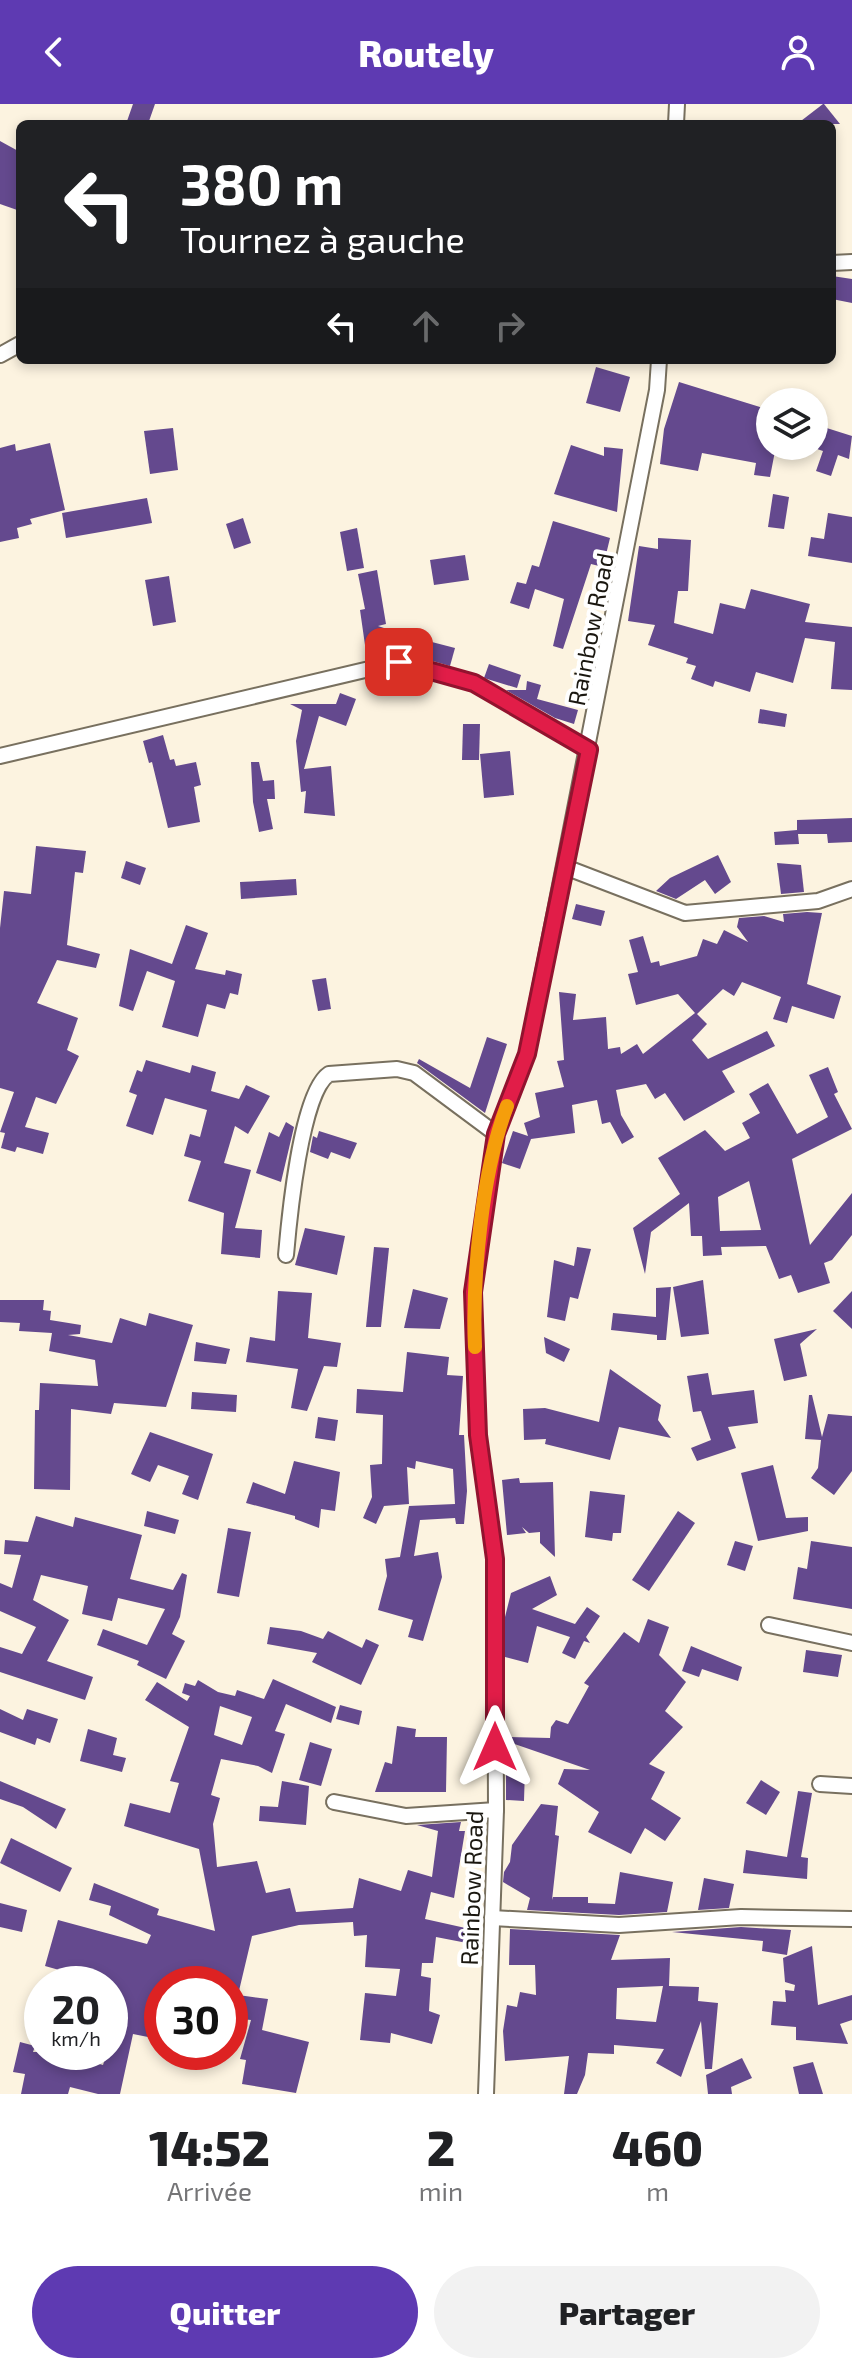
<!DOCTYPE html>
<html lang="fr">
<meta charset="utf-8">
<style>
body{margin:0;font-family:"Exo 2",sans-serif;background:#f2f2f2;color:#202124;height:100vh;display:flex;flex-direction:column;font-size:30px;white-space:nowrap}
*{box-sizing:border-box;margin:0}
p{font-size:26px;color:#757577}
.icon{flex:none;width:44px;height:44px;fill:none;stroke:currentColor;stroke-width:2;stroke-linecap:round;stroke-linejoin:round}
.map{position:relative;height:1990px;overflow:hidden}
.drawer{display:flex;flex-direction:column;background:#fff;flex:1}
.drawer>*{flex:none}
.hud{position:absolute;left:16px;top:16px;width:820px;height:244px;border-radius:12px;box-shadow:0 4px 12px #0003;background:#202124;color:#fff;overflow:hidden}
.buttons{position:absolute;left:756px;top:284px;display:grid;gap:16px}
.buttons a{display:grid;place-items:center;width:72px;height:72px;border-radius:50%;background:#fff;box-shadow:0 4px 12px #0003;font-size:40px}
.speed{position:absolute;left:24px;top:1862px;display:flex;gap:16px;font-size:40px;font-weight:700;text-align:center}
.speed>*{display:grid;place-content:center;width:104px;height:104px;border-radius:50%;background:#fff;box-shadow:0 4px 12px #0003;line-height:1}
.speed small{font-size:20px;font-weight:400}
.speed .limit{border:12px solid #d22;background:#fff;color:#111}
.pin{position:absolute;display:grid;place-items:center;width:68px;height:68px;color:#fff;margin:-34px;border-radius:16px;box-shadow:0 4px 12px #0006}
.me{position:absolute;width:88px;margin:-44px;rotate:0deg;stroke-linejoin:round;filter:drop-shadow(0 0 6px #0008)}
.turn{display:flex;align-items:center;gap:28px;height:168px;padding:0 32px;font-size:36px}
.turn .icon{width:104px;height:104px;stroke-width:2.5}
.turn b{display:block;font-size:56px;line-height:68px}
.lanes{display:flex;align-items:center;height:76px;padding:0 32px;background:#0003;justify-content:center;gap:40px;direction:ltr}
.lanes .off{opacity:.35}
.eta{display:flex;justify-content:space-evenly;align-items:center;height:136px;text-align:center}
.eta b{font-size:48px;font-weight:800;line-height:56px}
.action{display:flex;gap:16px;margin-top:auto;padding:16px 32px}
.action a{flex:1;height:92px;border-radius:48px;background:#5e3ab2;color:#fff;font-size:32px;font-weight:800;line-height:92px;text-align:center}
.action a+a{background:#f2f2f2;color:#202124}
header{display:flex;justify-content:space-between;align-items:center;height:104px;padding:0 32px;background:#5e3ab2;color:#fff;font-size:36px;font-weight:800}
.map>svg:first-child{display:block}
.building{fill:#64498e;fill-rule:evenodd}
.lines{fill:none;stroke-linecap:round;stroke-linejoin:round}
.street-casing{stroke:#78705f;stroke-width:18}
.street{stroke:#fff;stroke-width:14}
.route-casing{stroke:#92132f;stroke-width:20}
.route{stroke:#e11d48;stroke-width:14}
.slow{stroke:#f59e0b;stroke-width:14}
.labels{text-anchor:middle;dominant-baseline:central;stroke-width:8;stroke-linejoin:round;paint-order:stroke}
.street-label{font-size:24px;fill:#1a1710;stroke:#fff}
</style>
<header><svg class="icon" aria-label="back" viewBox="0 0 24 24"><path d="M15 5l-7 7 7 7"/></svg>Routely<svg class="icon" aria-label="person" viewBox="0 0 24 24"><circle cx="12" cy="8" r="4"/><path d="M4 21q1-7 8-7t8 7"/></svg></header>
<div class="map">
<svg width="852" height="1990" viewBox="0 0 852 1990">
<rect width="100%" height="100%" fill="#fcf3e0"/>
<g class="building">
<path d="M133,0H155L148,20H126Z"/>
<path d="M824,0L840,20H797L823,0Z"/>
<path d="M0,37L20,48V107L0,100Z"/>
<path d="M832,172L852,175V199L832,195Z"/>
<path d="M596,263L630,273L620,308L586,299Z"/>
<path d="M679,278L770,306V342H776L770,373L754,371L756,359L702,349L698,367L660,360L664,325Z"/>
<path d="M814,320L852,332L849,355L838,351L831,372L816,367L823,347L814,344Z"/>
<path d="M173,324L178,366L150,370L144,327Z"/>
<path d="M50,339L65,406L30,415L32,420L17,424L19,434L0,438V344L15,340L16,347Z"/>
<path d="M571,341L604,352V343L623,345L617,408L554,390Z"/>
<path d="M773,390L789,393L784,425L768,423Z"/>
<path d="M147,394L152,419L66,434L62,409Z"/>
<path d="M828,409L852,413V459L808,452L811,433L824,435Z"/>
<path d="M243,414L251,439L234,445L226,420Z"/>
<path d="M553,417L610,434L603,463L591,460L563,545L553,542L564,495L535,485L529,505L510,499L517,478L526,480L532,461L539,463Z"/>
<path d="M357,424L364,464L347,467L340,428Z"/>
<path d="M658,434L691,436L688,487H678L674,519L713,530L720,499L745,505L751,485L810,500L805,518L852,523V586L831,585L835,538L805,534L793,579L756,568L750,588L715,577L713,583L691,575L696,562L686,559L688,554L648,541L655,521L628,517L639,442L658,445Z"/>
<path d="M465,451L469,476L434,481L430,456Z"/>
<path d="M377,466L386,520L378,522L387,525L390,550L372,554V551L367,555L360,506L365,505L358,470Z"/>
<path d="M169,472L176,518L153,522L145,476Z"/>
<path d="M428,537L455,544L450,562L423,554Z"/>
<path d="M489,560L521,571L517,584L484,574Z"/>
<path d="M527,577L541,581L537,595L578,606L574,620L555,614L506,586H526Z"/>
<path d="M340,589L356,595L346,622L319,612L304,665L331,662L335,712L304,709L306,687L301,688L296,637L302,606L290,600H336Z"/>
<path d="M760,605L787,610L785,623L758,619Z"/>
<path d="M463,620H480L479,656H462Z"/>
<path d="M163,631L170,656L174,655L176,662L196,658L201,681L194,683L200,718L168,724L152,658L149,659L143,637Z"/>
<path d="M510,647L514,691L484,694L480,650Z"/>
<path d="M251,658H259L263,677L274,676L275,695H267L273,725L259,728L253,698Z"/>
<path d="M852,714V738L828,739L827,730H798L799,740L775,741L774,728L797,726V716Z"/>
<path d="M36,742L86,747L83,769L75,768L67,841L100,850L96,864L57,856L37,899L78,914L67,946L79,952L56,1000L36,993L25,1023L49,1029L43,1050L17,1043L15,1048L1,1044L5,1029L0,1028L14,988L0,984V824L4,787L31,790Z"/>
<path d="M718,751L731,778L715,790L705,776L676,795L656,787L670,774Z"/>
<path d="M126,757L146,764L140,781L121,774Z"/>
<path d="M777,759L801,761L804,788L781,790Z"/>
<path d="M296,775L297,791L241,795L240,778Z"/>
<path d="M576,800L605,807L601,822L572,815Z"/>
<path d="M807,808L822,809L807,880L841,892L834,915L792,902L787,919L773,915L781,893L742,878L734,892L723,885L697,910L707,920L692,936L708,955L767,927L775,942L722,967L735,988L684,1017L665,989L655,995L646,980L616,986L621,1011L634,1033L622,1040L610,1018L602,1020L597,996L572,1001L575,1029L531,1035L520,1065L502,1059L513,1027L528,1032L524,1019L540,1013L535,989L564,983L557,957L564,956L559,888L576,890L573,916L606,913L608,945L620,943L621,950L637,940L643,950L695,909L678,890L636,901L628,870L638,868L629,836L643,832L651,859L659,857L660,862L697,852L703,835L717,840L724,826L748,838L737,823L739,814L764,812L784,818L783,810Z"/>
<path d="M186,821L208,829L195,865L225,871L226,866L242,870L238,891L230,889L225,905L207,900L198,933L162,923L175,877L147,867L133,907L119,902L130,845L172,860Z"/>
<path d="M326,874L331,905L318,907L312,876Z"/>
<path d="M487,933L507,940L485,1009L417,959L419,955L470,984Z"/>
<path d="M146,956L190,969L192,961L216,968L211,987L239,995L246,981L270,992L248,1030L235,1022L224,1059L251,1066L235,1124L262,1126L260,1154L221,1150L224,1109L188,1097L201,1057L184,1052L190,1030L200,1033L207,1006L165,994L153,1031L126,1022L137,991L129,988L137,966L142,968Z"/>
<path d="M828,963L838,988L834,990L852,1025L792,1055L810,1141L852,1089V1131L832,1156L824,1159L830,1179L798,1189L791,1171L779,1175L766,1142L721,1143L722,1151L703,1152L702,1132H691L689,1099L651,1128L645,1170L633,1124L680,1090L658,1054L705,1026L725,1047L750,1034L742,1019L760,1009L749,990L768,979L797,1030L828,1013L809,971ZM749,1077L761,1126L720,1127L718,1093Z"/>
<path d="M286,1018L294,1023L281,1078L256,1069L269,1028L279,1033Z"/>
<path d="M319,1027L357,1039L350,1055L331,1048L328,1055L310,1048L313,1032L317,1034Z"/>
<path d="M305,1124L345,1132L337,1171L295,1161Z"/>
<path d="M374,1143L389,1144L381,1223H366Z"/>
<path d="M577,1143L591,1145L578,1195L570,1193L565,1217L547,1213L554,1156L574,1162Z"/>
<path d="M703,1176L709,1230L681,1233L673,1183Z"/>
<path d="M671,1183L666,1236H657V1231L611,1226L613,1209L656,1213V1184Z"/>
<path d="M413,1185L448,1194L440,1225L404,1224Z"/>
<path d="M278,1187L312,1189L308,1234L341,1239L337,1263L324,1262L307,1307L291,1304L298,1265L246,1258L250,1233L275,1237Z"/>
<path d="M852,1187V1225L833,1207Z"/>
<path d="M0,1196H44L43,1206L51,1207L50,1216L81,1221L80,1230L68,1231L112,1239L120,1214L146,1222L149,1209L193,1221L166,1303L114,1299L111,1310L71,1305L70,1386L34,1385L35,1306H39L40,1279L98,1282L95,1256L49,1247L52,1229L19,1227L20,1219L0,1218Z"/>
<path d="M817,1225L800,1240L807,1272L784,1277L774,1235Z"/>
<path d="M544,1233L570,1245L564,1258L546,1249Z"/>
<path d="M196,1238L230,1245L226,1260L194,1257Z"/>
<path d="M407,1248L449,1253L447,1271L463,1272L459,1331H464L467,1387L464,1420H456L455,1414L420,1416L414,1452L438,1448L442,1473L423,1537L408,1533L413,1516L378,1506L387,1472L385,1455L400,1453L409,1402L455,1400L453,1365L416,1357L415,1365L407,1363L409,1400L384,1402L376,1420L363,1414L372,1393L370,1361L382,1360L383,1311L356,1309L357,1285L403,1288Z"/>
<path d="M610,1265L661,1301L658,1316L671,1334L619,1323L610,1356L545,1340L546,1335L524,1336L523,1305L545,1304L599,1318Z"/>
<path d="M708,1269L712,1291L754,1286L758,1319L728,1323L736,1344L697,1357L691,1344L711,1336L701,1307L693,1308L687,1272Z"/>
<path d="M192,1288L237,1291L236,1308L191,1305Z"/>
<path d="M809,1291H812L822,1333L828,1310L852,1312V1367L834,1391L811,1374L818,1364L821,1336L805,1335Z"/>
<path d="M318,1313L338,1316L335,1337L315,1334Z"/>
<path d="M150,1328L213,1350L198,1396L182,1390L189,1372L158,1361L150,1378L131,1370Z"/>
<path d="M294,1357L340,1368L335,1407L321,1405L319,1424L295,1415V1412L246,1399L253,1378L285,1390Z"/>
<path d="M773,1361L786,1414L808,1413V1427L758,1437L741,1369Z"/>
<path d="M519,1374L520,1379L553,1378L555,1453L540,1439V1428L529,1429L522,1423L526,1429L507,1431L502,1376Z"/>
<path d="M590,1387L625,1391L621,1429H613L612,1437L585,1433Z"/>
<path d="M147,1407L179,1416L175,1430L144,1422Z"/>
<path d="M678,1407L695,1419L649,1487L632,1476Z"/>
<path d="M36,1412L73,1423L75,1413L142,1431L130,1475L173,1486L182,1469L187,1471L180,1513L172,1530L185,1537L166,1575L137,1561L139,1557L97,1541L103,1525L147,1541L165,1505L118,1494L112,1517L82,1510L88,1482L41,1471L33,1496L69,1516L47,1557L93,1573L85,1596L0,1568V1543L22,1550L36,1523L0,1507V1479L12,1484L21,1451L4,1450L5,1436L28,1438Z"/>
<path d="M228,1424L251,1428L239,1493L217,1489Z"/>
<path d="M735,1437L753,1442L745,1467L727,1461Z"/>
<path d="M811,1437L852,1443V1505L793,1495L798,1463L807,1465Z"/>
<path d="M550,1472L557,1491L532,1505L575,1520L587,1503L600,1512L586,1533L590,1539L584,1537L575,1555L562,1549L570,1533L537,1522L528,1559L505,1553V1513L511,1489Z"/>
<path d="M648,1515L669,1523L659,1551L686,1578L665,1607L683,1623L649,1660L665,1668L651,1695L681,1714L665,1737L645,1724L631,1750L588,1728L599,1708L558,1680L564,1665L590,1666L506,1637V1633L550,1634L551,1623L556,1616L568,1620L589,1582L584,1579L624,1528L639,1539Z"/>
<path d="M270,1523L301,1527L323,1535L328,1527L362,1544L366,1535L379,1541L361,1581L312,1558L317,1549L267,1540Z"/>
<path d="M691,1542L742,1563L738,1577L702,1565L699,1573L682,1567Z"/>
<path d="M806,1546L842,1551L838,1573L803,1568Z"/>
<path d="M273,1575L336,1603L331,1619L286,1600L275,1627L285,1630L272,1669L258,1662L221,1655L211,1691L220,1694L213,1720L217,1763L257,1757L266,1789L290,1784L296,1808L353,1804L359,1774L401,1787L408,1766L432,1773L438,1727L417,1721L461,1718L459,1727H465L454,1794L431,1788L425,1815L470,1825L467,1839L436,1833L433,1859H422L421,1872L431,1874L429,1907L440,1911L432,1940L391,1929L390,1939L360,1936L365,1889L396,1892L400,1865L365,1863L367,1831L354,1832L353,1818L299,1821L252,1832L238,1891L268,1895L262,1926L309,1938L296,1989L242,1980L246,1956L240,1955L251,1916L230,1914V1880H162L153,1934L133,1930L120,1990H98L70,1983L68,1990H21L25,1970L13,1968L20,1938L35,1942L33,1948H57L103,1961L107,1948H110L115,1918L110,1916V1880H89L91,1875L45,1862L58,1816L147,1840L151,1831L109,1811L111,1802L89,1796L94,1779L159,1805L157,1811L215,1827L199,1745L124,1722L130,1699L170,1709L179,1679L170,1677L189,1623L145,1596L157,1578L187,1597L190,1592L182,1589L185,1579L195,1582L198,1576L218,1588L235,1592L237,1586L264,1595ZM220,1602L252,1613L242,1641L214,1631Z"/>
<path d="M340,1601L362,1607L359,1621L336,1615Z"/>
<path d="M0,1605L23,1616L27,1605L58,1615L50,1639L37,1634L35,1641L0,1628Z"/>
<path d="M397,1622L416,1625L415,1633H447L446,1688H375L385,1658L392,1660Z"/>
<path d="M88,1625L117,1634L113,1651L126,1654L122,1668L80,1657Z"/>
<path d="M310,1638L332,1645L321,1682L299,1676Z"/>
<path d="M506,1663L525,1664L524,1697L506,1696Z"/>
<path d="M761,1676L780,1688L766,1711L746,1699Z"/>
<path d="M0,1677L66,1705L56,1725L23,1703L0,1695Z"/>
<path d="M282,1677L309,1682L306,1721L259,1717L260,1702L278,1703Z"/>
<path d="M798,1687L812,1689L801,1753L808,1754L807,1775L743,1769L746,1746L787,1753Z"/>
<path d="M541,1700L558,1702L555,1731L559,1732L552,1796L553,1793H588V1799L615,1800L620,1768L673,1778L667,1808L619,1811L527,1806L530,1794L503,1778L504,1768L510,1758L512,1741Z"/>
<path d="M11,1734L72,1764L60,1788L0,1759Z"/>
<path d="M704,1774L734,1780L729,1804L698,1806Z"/>
<path d="M0,1799L27,1806L22,1828L0,1823Z"/>
<path d="M741,1823L791,1826L787,1851L762,1847L763,1837L672,1828Z"/>
<path d="M510,1825L620,1831L611,1856L670,1854L669,1882L699,1883L698,1897L718,1899L712,1965H705L701,1917L681,1973L656,1959L664,1945L614,1941V1950L588,1949L585,1971L577,1990H564L569,1952L505,1957L503,1927L507,1901L517,1903L520,1888L536,1891L535,1861H509ZM663,1882L656,1918L616,1915L617,1884Z"/>
<path d="M812,1842L818,1901L852,1891V1916L840,1920L848,1940L796,1936V1923L771,1921L773,1897L786,1898L785,1886L794,1887L795,1881L785,1878L783,1854Z"/>
<path d="M742,1954L752,1974L731,1983L732,1990H708L706,1971Z"/>
<path d="M813,1958L823,1990H799L793,1963Z"/>
</g>
<g class="lines">
<g class="street-casing">
<g id="street">
<path d="M676,20L677,0"/>
<path d="M832,159L852,158"/>
<path d="M0,251L20,240"/>
<path d="M0,652L399,558L474,579L589,646"/>
<path d="M565,763L685,809L818,797L852,785"/>
<path d="M286,1151C289,1116 301,988 329,970L397,965L414,969L496,1030"/>
<path d="M769,1521L852,1539"/>
<path d="M820,1680L852,1682"/>
<path d="M334,1698L406,1712L496,1706"/>
<path d="M492,1814L619,1821L741,1813L852,1815"/>
<path d="M486,1990L496,1706L495,1455L478,1331L473,1188L496,1030L527,950L657,286L659,256"/>
</g>
</g>
<use href="#street" class="street"/>
</g>
<g class="lines">
<g class="route-casing">
<path id="route" d="M399,558L474,579L589,646L527,950L496,1030L473,1188L478,1331L495,1455V1643"/>
</g>
<use href="#route" class="route"/>
<path class="slow" d="M475,1243C472,1173 482,1067 507,1002"/>
</g>
<g class="labels">
<g class="street-label">
<text transform="translate(590 525) rotate(-79)">Rainbow Road</text>
<text transform="translate(471 1784) rotate(-88)">Rainbow Road</text>
</g>
</g>
</svg>
<div class="buttons">
<a><svg class="icon" aria-label="layers" viewBox="0 0 24 24"><path d="M12 4l9 5-9 5-9-5zM3 14l9 5 9-5"/></svg></a>
</div>
<div class="speed"><div>20<small>km/h</small></div><div class="limit">30</div></div>
<div class="pin" style="left:399px;top:558px;background:#d93025"><svg class="icon" aria-label="arrive" viewBox="0 0 24 24"><path d="M6 21V4h12l-3 4 3 4H6"/></svg></div>
<svg class="me" style="left:495px;top:1643px" viewBox="-20 -20 40 40"><path d="M0-17L14 15 0 8-14 15z" fill="#e11d48" stroke="#fff" stroke-width="4"/></svg>
<div class="hud">
<div class="turn"><svg class="icon" aria-label="left" viewBox="0 0 24 24"><path d="M17 20v-9H6M10 6l-5 5 5 5"/></svg><div><b>380 m</b>Tournez à gauche</div></div>
<div class="lanes"><svg class="icon" aria-label="left" viewBox="0 0 24 24"><path d="M17 20v-9H6M10 6l-5 5 5 5"/></svg><svg class="icon off" aria-label="ahead" viewBox="0 0 24 24"><path d="M12 20V5M6 11l6-6 6 6"/></svg><svg class="icon off" aria-label="right" viewBox="0 0 24 24"><path d="M7 20v-9h11M14 6l5 5-5 5"/></svg></div>
</div>
</div>
<section class="drawer">
<div class="eta">
<div><b>14:52</b><p>Arrivée</p></div>
<div><b>2</b><p>min</p></div>
<div><b>460</b><p>m</p></div>
</div>
<div class="action"><a>Quitter</a><a>Partager</a></div>
</section>
